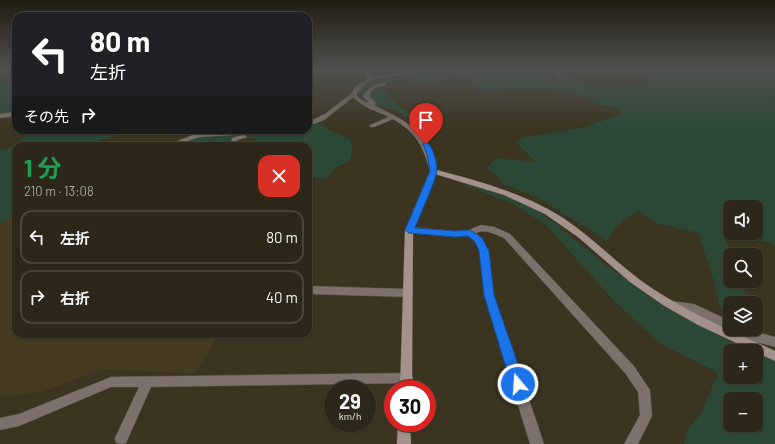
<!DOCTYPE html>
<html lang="ja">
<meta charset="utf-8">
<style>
body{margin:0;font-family:Barlow,"Noto Sans JP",sans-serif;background:#383325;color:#f1f3f6;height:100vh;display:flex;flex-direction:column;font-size:15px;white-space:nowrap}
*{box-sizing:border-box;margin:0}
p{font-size:13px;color:#a6a5a2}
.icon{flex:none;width:22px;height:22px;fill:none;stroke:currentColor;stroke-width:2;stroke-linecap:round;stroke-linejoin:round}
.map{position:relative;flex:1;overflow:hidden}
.details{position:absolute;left:12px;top:142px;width:300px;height:196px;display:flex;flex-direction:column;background:#2c2718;border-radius:12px;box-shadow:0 1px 3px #0004,0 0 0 1px #484437}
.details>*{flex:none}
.top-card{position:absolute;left:12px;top:12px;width:300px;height:122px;border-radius:12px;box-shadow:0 1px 3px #0004,0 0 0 1px #484437;background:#202124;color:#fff;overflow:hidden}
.tools{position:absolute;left:723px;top:200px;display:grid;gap:8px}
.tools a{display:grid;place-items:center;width:40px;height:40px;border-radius:8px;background:#2c2718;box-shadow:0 1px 3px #0004,0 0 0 1px #484437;font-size:20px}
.speed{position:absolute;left:324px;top:380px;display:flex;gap:8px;font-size:20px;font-weight:700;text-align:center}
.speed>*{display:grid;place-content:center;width:52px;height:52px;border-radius:50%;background:#2c2718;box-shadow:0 1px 3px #0004,0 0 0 1px #484437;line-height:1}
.speed small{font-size:10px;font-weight:400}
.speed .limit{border:6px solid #d22;background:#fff;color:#111}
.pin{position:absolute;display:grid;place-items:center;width:34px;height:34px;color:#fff;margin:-41px -17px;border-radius:50% 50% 50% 0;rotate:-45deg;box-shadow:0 0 4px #0007}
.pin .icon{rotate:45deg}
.me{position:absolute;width:44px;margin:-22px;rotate:342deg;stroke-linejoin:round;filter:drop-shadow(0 0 3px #0008)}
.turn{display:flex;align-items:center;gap:14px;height:84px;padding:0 12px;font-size:18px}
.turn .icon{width:52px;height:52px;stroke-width:2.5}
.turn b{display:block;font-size:28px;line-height:34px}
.then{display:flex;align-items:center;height:38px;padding:0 12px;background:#0003;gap:8px;font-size:15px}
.round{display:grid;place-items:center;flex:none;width:42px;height:42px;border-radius:12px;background:#383325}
.summary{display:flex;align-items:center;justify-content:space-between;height:68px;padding:0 12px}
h1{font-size:24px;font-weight:700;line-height:30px;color:#1e9e55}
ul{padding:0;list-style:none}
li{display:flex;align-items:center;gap:12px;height:54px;margin:0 8px 6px;padding:0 4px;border:2px solid #484437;border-radius:12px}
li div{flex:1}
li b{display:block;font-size:15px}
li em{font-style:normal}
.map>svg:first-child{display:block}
.built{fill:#443b20}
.green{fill:#2a4835;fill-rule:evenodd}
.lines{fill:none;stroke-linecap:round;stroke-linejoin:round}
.street-casing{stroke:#55503d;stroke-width:1}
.secondary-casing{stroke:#55503d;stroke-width:1}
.street{fill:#7b706c;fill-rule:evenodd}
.secondary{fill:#a3918c;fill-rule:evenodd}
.route{fill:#1a73e8;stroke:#114b97}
</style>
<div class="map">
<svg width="775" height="444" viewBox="0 0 775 444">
<rect width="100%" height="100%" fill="#3a3420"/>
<path class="built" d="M16,215V334H219L196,373L102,370L41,392L0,397V223Z"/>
<g class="green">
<path d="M421,69C433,69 441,77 454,75L456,69H553L560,76L579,80L604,88L649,83L646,79L653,69H775V246L768,242L723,233L731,255L730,281H741L749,303H730V316L720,308L713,278L698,233L656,223L639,211C624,219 615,226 607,241L539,198L501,183L498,177L486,168L497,158L536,162L517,143L522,138L581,128L621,115V108L601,105L583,96L540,89L490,91L483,94L469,79H451L416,84L410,80L395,79L375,86L385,91L398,106L422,121L420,125L396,110L370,103L356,93C355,71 405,74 421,69ZM730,207H756V233H730Z"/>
<path d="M0,82L10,85L16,83V111L0,113Z"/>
<path d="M318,124L351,140L352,152L350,161L335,168L326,179L308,176V146H255L258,142L254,138L241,139L233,146H177L210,132L308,130V125Z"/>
<path d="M23,130H135L100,140L91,146H16V215L0,223V150L16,146L24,136Z"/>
<path d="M461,179L523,202L551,220L607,266L676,311L775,360V444H684L687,431L702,412L718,373L661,344L615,302L546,225L515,205L453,180ZM730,351H756V377H730ZM730,399H756V425H730Z"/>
</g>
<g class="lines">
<g class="street-casing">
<g id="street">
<path d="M366,69H370L372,78L413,69H420C401,80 370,70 356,95L360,99L370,104L363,96C368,87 376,83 386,83V85L375,88L371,92L369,96L375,102V106C411,123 426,131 436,171L435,172L433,173L430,171C423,146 416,132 393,119L374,127H370V125L389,117C377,111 362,107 353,97L324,120L308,126V122L325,114L351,94L355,87L368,79Z"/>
<path d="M553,69H557L562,75V76H558Z"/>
<path d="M16,112V116L0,118V114Z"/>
<path d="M255,130H290L287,132L199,137L174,146H165L198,133Z"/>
<path d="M244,135L247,137L237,140V146H231L232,138Z"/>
<path d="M117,143L121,146H115V144Z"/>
<path d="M481,225L494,227L510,234L633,365L650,390L652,416L638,444H624L640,415L638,392L625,373L504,238C494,234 486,229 476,233L482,238L488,251L494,295L544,444H530L484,295L480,251L476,242L468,236L455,237L409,233L405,230L409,227L455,231L469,230Z"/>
<path d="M308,286L408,289L411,290L413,293L411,296L408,297L308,294Z"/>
<path d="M672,301L694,304L730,321V329H745L775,337V347C763,343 738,340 731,330L726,329L689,311L669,308L667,305L669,302Z"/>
<path d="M407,373L411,374L413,378L411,382L407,383L151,387L126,443L122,444L116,443L115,438L139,387H111L19,426L0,430V418L19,414L111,377Z"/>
</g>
</g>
<g class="secondary-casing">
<g id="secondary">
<path d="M433,169C475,180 527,194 563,218C595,239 621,268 653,289C691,314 734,332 775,351V361L698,325L663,305L630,282L578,237L545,214L504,195L435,174L413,230L412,389H400L405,230L430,171Z"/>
<path d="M398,423H410L411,444H397Z"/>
</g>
</g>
<use href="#street" class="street"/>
<use href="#secondary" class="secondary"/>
</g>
<linearGradient id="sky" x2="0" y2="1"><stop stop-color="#201d12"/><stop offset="0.53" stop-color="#4f504e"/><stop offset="1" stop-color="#4f504e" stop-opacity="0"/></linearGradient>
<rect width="775" height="131" fill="url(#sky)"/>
<path class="route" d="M426,142C433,145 437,162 437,170C437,178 419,217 415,228L455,231L470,230L482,238L489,251L494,295L525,384L523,389L518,390L513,389L511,384L484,295L479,251L475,242L468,236L455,237L409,233L405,230L430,171L427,154L423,144Z"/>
</svg>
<div class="tools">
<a><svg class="icon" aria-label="sound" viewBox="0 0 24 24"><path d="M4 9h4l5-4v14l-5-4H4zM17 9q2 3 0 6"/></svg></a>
<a><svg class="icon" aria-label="search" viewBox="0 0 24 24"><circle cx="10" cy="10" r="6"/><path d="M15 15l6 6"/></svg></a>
<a><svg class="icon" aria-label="layers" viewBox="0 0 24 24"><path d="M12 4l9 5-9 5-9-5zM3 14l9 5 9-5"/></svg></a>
<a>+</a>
<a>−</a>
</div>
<div class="speed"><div>29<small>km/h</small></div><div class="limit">30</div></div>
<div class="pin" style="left:426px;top:144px;background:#d93025"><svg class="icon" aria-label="arrive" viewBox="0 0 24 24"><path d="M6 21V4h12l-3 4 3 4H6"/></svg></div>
<svg class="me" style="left:518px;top:384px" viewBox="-20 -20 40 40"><circle r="17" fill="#1a73e8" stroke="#fff" stroke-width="3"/><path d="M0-11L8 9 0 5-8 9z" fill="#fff"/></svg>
<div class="top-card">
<div class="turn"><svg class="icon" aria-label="left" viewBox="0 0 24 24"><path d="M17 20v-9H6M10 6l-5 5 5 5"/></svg><div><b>80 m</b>左折</div></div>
<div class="then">その先<svg class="icon" aria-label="right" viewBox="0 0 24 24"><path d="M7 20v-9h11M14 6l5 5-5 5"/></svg></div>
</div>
<section class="details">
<div class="summary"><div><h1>1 分</h1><p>210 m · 13:08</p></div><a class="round" style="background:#d93025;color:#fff"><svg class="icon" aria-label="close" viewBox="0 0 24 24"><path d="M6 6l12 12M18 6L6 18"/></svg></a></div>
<ul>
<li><svg class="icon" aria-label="left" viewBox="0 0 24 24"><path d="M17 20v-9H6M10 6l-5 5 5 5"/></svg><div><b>左折</b></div><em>80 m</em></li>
<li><svg class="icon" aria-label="right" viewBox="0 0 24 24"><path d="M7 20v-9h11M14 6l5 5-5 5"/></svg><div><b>右折</b></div><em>40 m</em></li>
</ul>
</section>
</div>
